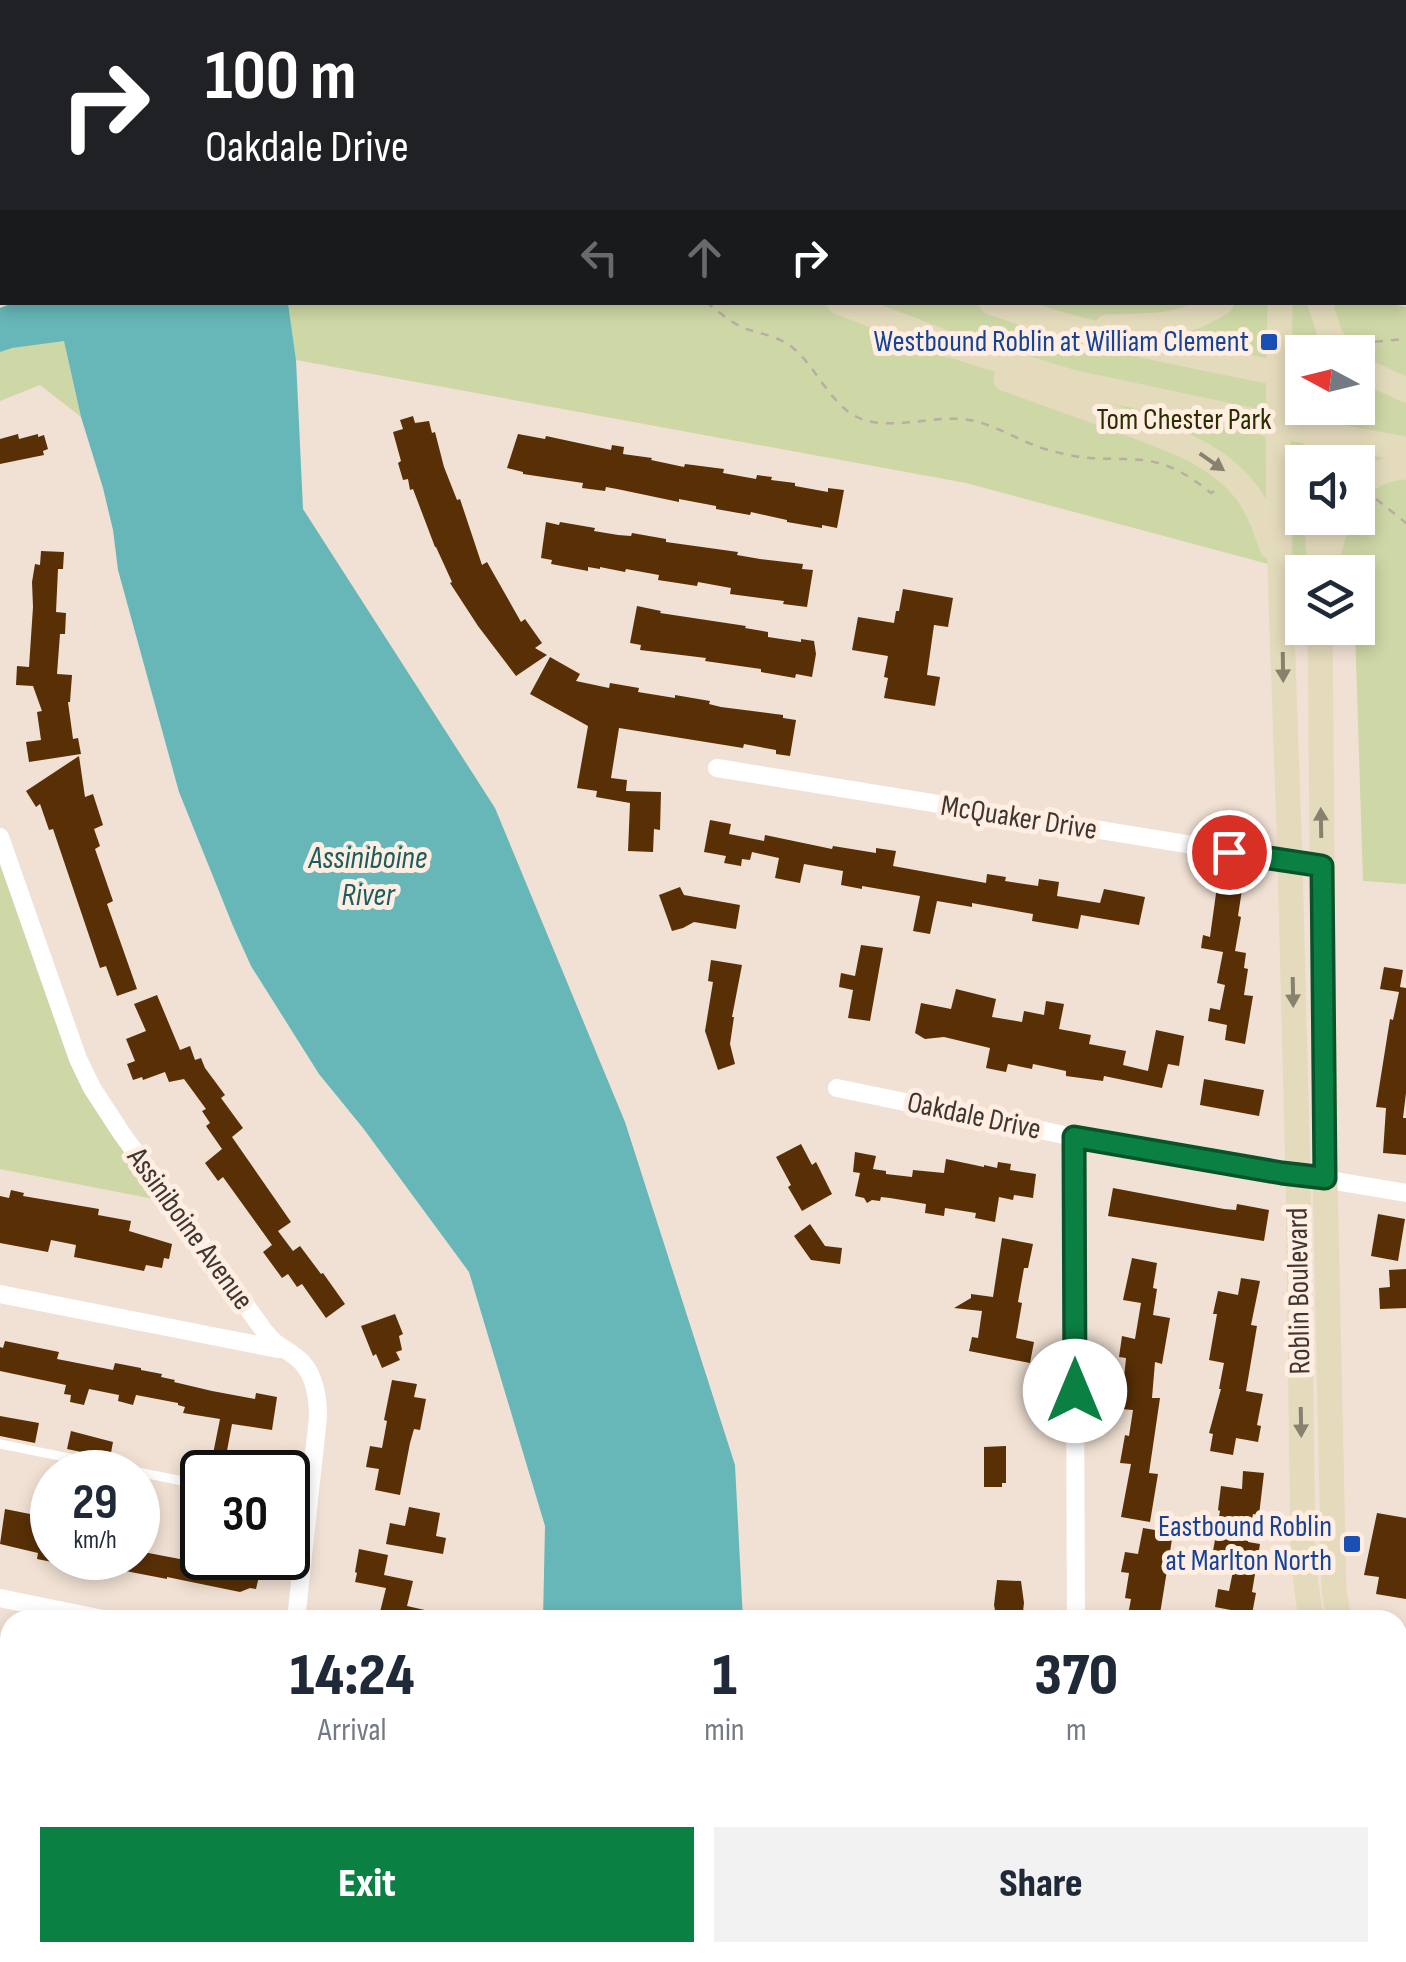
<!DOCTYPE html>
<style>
body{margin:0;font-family:"Sofia Sans Condensed",sans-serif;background:#f2f2f3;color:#1f2937;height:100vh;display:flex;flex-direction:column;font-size:38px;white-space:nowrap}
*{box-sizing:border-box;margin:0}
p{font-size:32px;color:#747a83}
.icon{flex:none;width:55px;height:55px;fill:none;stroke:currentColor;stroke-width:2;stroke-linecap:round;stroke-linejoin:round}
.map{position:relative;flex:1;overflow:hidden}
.panel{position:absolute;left:0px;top:1610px;width:1408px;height:352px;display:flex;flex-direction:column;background:#fff;border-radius:30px 30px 0 0;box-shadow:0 5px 15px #0003}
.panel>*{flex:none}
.guide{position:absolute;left:0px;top:0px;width:1408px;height:305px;box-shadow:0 5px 15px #0003;background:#202124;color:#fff;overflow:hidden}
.needle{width:65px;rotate:277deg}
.tools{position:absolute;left:1285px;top:335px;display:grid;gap:20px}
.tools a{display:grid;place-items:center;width:90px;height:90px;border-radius:0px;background:#fff;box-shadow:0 5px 15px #0003;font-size:50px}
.speed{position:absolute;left:30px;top:1450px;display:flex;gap:20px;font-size:50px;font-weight:700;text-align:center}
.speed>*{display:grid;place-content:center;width:130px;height:130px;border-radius:50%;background:#fff;box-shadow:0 5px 15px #0003;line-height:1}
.speed small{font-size:25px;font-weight:400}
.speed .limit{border:5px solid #111;border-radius:15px;background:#fff;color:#111}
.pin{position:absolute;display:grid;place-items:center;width:85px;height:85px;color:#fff;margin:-42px;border:5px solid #fff;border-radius:50%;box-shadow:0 2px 10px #0007}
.me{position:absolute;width:110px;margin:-55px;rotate:0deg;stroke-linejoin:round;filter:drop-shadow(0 0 8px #0008)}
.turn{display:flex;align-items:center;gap:35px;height:210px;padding:0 40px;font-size:45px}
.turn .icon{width:130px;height:130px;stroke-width:2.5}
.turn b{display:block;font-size:70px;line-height:85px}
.lanes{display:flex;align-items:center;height:95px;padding:0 40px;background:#0003;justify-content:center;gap:50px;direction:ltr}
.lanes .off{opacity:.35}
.eta{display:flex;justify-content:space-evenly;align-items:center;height:170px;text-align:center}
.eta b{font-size:60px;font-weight:800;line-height:70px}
.primary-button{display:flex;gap:20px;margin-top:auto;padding:20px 40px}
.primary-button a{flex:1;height:115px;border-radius:0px;background:#0b8043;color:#fff;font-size:40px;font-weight:800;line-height:115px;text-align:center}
.primary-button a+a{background:#f2f2f3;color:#1f2937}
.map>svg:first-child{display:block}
.green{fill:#ced7a6;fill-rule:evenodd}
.water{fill:#67b6b8}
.building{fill:#593006}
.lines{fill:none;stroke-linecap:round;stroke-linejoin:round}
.path{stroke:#baada3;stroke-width:2.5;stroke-dasharray:8 8;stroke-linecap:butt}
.lane{stroke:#fff;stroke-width:9}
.street{stroke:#fff;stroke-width:18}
.secondary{stroke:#e4dbbc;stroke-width:25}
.oneway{fill:#888170}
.route-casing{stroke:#07532c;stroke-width:25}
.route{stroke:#0b8043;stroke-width:18}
.transit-dot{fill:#1a4fb4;stroke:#ffeee1;stroke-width:4}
.labels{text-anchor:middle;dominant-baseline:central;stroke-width:10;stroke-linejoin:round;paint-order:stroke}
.transit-label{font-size:30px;fill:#164399;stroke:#ffeee1;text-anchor:end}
.park-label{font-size:30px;fill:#2a2f01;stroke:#ffeee1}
.street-label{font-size:30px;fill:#3d3732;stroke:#ffeee1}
.water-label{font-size:32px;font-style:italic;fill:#1b5e60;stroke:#ffeee1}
</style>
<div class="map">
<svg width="1406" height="1962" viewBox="0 0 1406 1962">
<rect width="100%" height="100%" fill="#f1e1d4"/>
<g class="green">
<path d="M305,0H1238V2H304Z"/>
<path d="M1383,302L1406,307V884L1363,881L1355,628H1358V572L1302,573L966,483L296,360L288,303ZM1302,352H1358V408H1302ZM1302,462H1358V518H1302Z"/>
<path d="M0,324L12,348L64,340L81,417L40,385L0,401Z"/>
<path d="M0,837L78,1059L169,1202L0,1169Z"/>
</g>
<g class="water">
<path d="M13,303H288L296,360L303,509L495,808L625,1122L735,1465L743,1620H543L545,1526L469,1272L363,1128L319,1074L251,966L233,926L179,792L118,570L113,530L103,488L81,417L64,341L12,348L0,352V308Z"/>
<path d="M476,1952H712V1953L710,1962H472Z"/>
</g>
<g class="building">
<path d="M413,416L415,423L429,421L432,433L435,432L444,467L457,500L460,499L482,565L487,562L521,622L525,619L542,643L535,648L547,655L516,676L478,626L450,583L452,582L436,547H435L413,489L410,490L408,479L403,480L398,463L401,461L393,432L403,429L400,420Z"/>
<path d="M18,434L19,439L38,434V437L44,435L48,449L43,451L44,455L0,464V439Z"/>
<path d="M518,434L545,439L546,436L611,450L612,445L624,447L623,454L652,458L651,460L684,467L685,464L724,469L723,473L756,479L757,475L772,477L771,480L795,483V486L828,492V488L844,490L837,528L822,525V528L787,522V520L751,512L750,515L716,509V506L679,499V502L617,489L606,487L605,491L582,488L583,483L523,474V472L507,468Z"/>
<path d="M546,522L559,525L560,522L595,528L594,531L618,535L631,536L632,533L666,539V542L738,552L737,555L760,559L803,564L802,569L813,570L807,607L783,604L784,601L730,594L731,588L698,582L697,586L658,580L659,575L626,569L625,572L600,567V569L588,567V571L551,564L552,560L541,558Z"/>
<path d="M41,551L64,552L63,569H58L56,612L66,613L65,634H60L57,674L72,675L70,702H68L73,739L78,738L81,754L29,762L26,742L41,740L37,712L42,711L33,686L16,685L17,666L29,667L33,607L32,582L35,564L40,565Z"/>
<path d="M903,589L953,598L948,627L934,625L927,675L940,677L935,706L884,698L888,678L884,677L888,656L852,650L858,617L894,623L896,611H899Z"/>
<path d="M637,606L661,611L660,613L746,626L745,628L768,632V637L801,642V639L814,641L816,654L812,677L796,674L795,678L761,672V669L705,661L706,658L640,650L641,645L630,643Z"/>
<path d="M550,657L580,674L576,681L609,688L610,683L639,688L638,692L675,698V695L710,701L709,704L721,707L783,715V718L796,720L790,756L776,754V750L744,744L743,748L619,728L611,778L627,780L626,791L661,792L660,830L654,829L653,852L628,851L630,803L596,797L597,791L577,788L588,726L530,694Z"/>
<path d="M79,756L85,797L93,794L103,825L94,829L100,846L95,849L113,901L107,904L137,989L117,996L106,966L100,968L53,829L49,830L40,804L36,807L26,791Z"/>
<path d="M710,820L731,824L729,834L764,841L765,835L832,849L833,846L876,853V848L896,851L893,866L986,883L987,874L1006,877L1005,881L1038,886L1039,879L1059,882L1057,896L1100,903L1104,889L1145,897L1139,925L1081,915L1078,929L1032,921L1033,914L972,903V907L937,901L930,934L913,931L920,896L862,886V889L841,885L843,871L804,864L800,883L775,878L779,858L752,852L750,860L742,859L741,866L724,863L726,856L704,852Z"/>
<path d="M1218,879L1243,883L1238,916L1241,917L1235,951L1246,953L1244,968L1248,969L1244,995L1253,996L1245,1044L1225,1040L1227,1025L1208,1021L1210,1008L1220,1010L1225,985L1217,983L1223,952L1201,948L1203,935L1210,937Z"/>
<path d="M680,887L684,895L740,905L736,929L694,922L683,928L672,931L659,895Z"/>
<path d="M861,945L883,948L870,1021L848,1018L853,990L839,987L841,973L855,976Z"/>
<path d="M711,960L742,965L732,1017H734L730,1044L735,1064L718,1070L705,1031L713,982L708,981Z"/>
<path d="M1384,967L1403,970L1400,987L1406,988V1093L1403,1118H1406V1155L1383,1153L1386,1108L1376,1107L1390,1019L1393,1020L1399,992L1380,989Z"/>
<path d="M956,989L996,999L992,1017L1022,1022L1024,1011L1044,1015L1046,1001L1064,1004L1059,1029L1091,1035L1089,1044L1126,1051L1123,1065L1148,1071L1156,1030L1184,1036L1179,1066L1168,1064L1162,1088L1104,1076L1103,1081L1066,1076V1071L1033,1064L1032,1069L1008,1064L1006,1072L986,1068L990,1048L944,1037L925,1039L915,1033L921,1003L951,1009Z"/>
<path d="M157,995L180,1050L190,1046L195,1060L201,1058L205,1068L225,1095L221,1098L243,1128L232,1137L291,1222L278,1231L293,1251L300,1246L321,1274L323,1273L345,1304L326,1318L302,1284L297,1287L288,1274L282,1278L263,1252L272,1245L223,1177L218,1181L205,1163L222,1149L206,1126L210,1123L202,1111L206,1109L184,1079L169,1082L165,1072L143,1080L142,1077L133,1080L127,1064L135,1061L126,1039L146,1031L134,1004Z"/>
<path d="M1204,1079L1264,1090L1259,1116L1200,1105Z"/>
<path d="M801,1144L812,1165L816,1162L832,1194L802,1211L788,1187L791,1185L776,1157Z"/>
<path d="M855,1152L876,1156L873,1169L886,1171V1174L912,1177L913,1170L944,1173L946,1159L984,1167V1165L997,1168L998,1162L1011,1164L1010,1170L1036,1174L1033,1198L1014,1195L1013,1200L999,1197L995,1222L975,1218L976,1213L945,1208L944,1216L925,1213L926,1204L890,1198L881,1197L880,1201L872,1200L867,1203L864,1198L855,1196L860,1173L853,1172Z"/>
<path d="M1113,1188L1224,1209L1236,1210L1237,1204L1269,1210L1264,1241L1108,1216Z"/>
<path d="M11,1190L24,1193L23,1196L99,1209L98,1215L131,1221L129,1231L172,1244L169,1259L164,1258L162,1268L146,1265L144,1271L74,1257L76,1245L51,1240L48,1252L0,1243V1196L9,1198Z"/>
<path d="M1378,1214L1405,1219L1398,1261L1371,1256Z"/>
<path d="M810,1224L825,1246L842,1248L840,1264L811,1260L794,1236Z"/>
<path d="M1002,1238L1033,1244L1028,1268H1024L1018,1302L1022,1303L1016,1338L1034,1342L1030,1363L969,1351L972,1337L978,1338L982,1311L954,1308L971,1298V1294L993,1297Z"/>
<path d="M1132,1258L1157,1263L1153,1288L1157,1289L1153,1315L1170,1318L1162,1364L1155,1362L1152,1398H1160L1149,1473L1158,1474L1150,1522L1121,1517L1131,1464L1120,1463L1125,1435L1129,1436L1133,1410L1121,1409L1126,1358L1119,1357L1122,1336L1135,1339L1141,1303L1123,1300Z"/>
<path d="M1406,1269V1308L1380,1309L1379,1288L1390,1287L1389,1270Z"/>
<path d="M1241,1278L1260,1281L1251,1325L1257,1326L1246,1391L1263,1394L1257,1425L1261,1426L1258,1442L1236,1438L1233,1455L1210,1451L1213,1434L1209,1433L1221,1389H1219L1224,1363L1209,1360L1217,1314H1213L1218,1291L1238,1295Z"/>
<path d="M395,1314L403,1334L399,1336L402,1350L396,1352L400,1360L382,1368L376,1354L373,1356L361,1326Z"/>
<path d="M5,1341L59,1352L57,1359L113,1370L115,1363L141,1368V1370L162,1374L161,1377L175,1380L174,1382L212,1391L255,1399L256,1393L277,1397L272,1430L232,1424L226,1456L278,1466L277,1472H202L205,1453L213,1454L220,1419L183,1413L185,1407L178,1405V1403L136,1395L133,1405L118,1401L119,1395L89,1389L84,1405L70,1402L71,1395L64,1394L66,1385L0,1371V1347L3,1348Z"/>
<path d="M392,1380L417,1384L414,1397L426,1399L420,1430L414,1429L410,1443L400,1495L375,1490L379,1469L366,1467L370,1446L382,1448L387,1421L384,1420Z"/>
<path d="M0,1416L39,1423L35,1443L0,1436Z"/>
<path d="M71,1431L113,1442L110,1458L67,1449Z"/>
<path d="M1006,1446V1483H1002V1487H984V1447Z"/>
<path d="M1243,1471L1264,1473L1259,1515L1253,1514L1248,1542L1260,1544L1252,1592L1256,1593L1252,1614L1215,1607L1218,1589L1229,1591L1235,1561L1212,1557L1220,1511L1218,1510L1221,1486L1242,1489Z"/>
<path d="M409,1507L440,1513L436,1536L446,1538L443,1554L386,1544L390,1523L405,1526Z"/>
<path d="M5,1509L35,1515L33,1527L52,1530V1562L37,1559L38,1553L0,1544Z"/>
<path d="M1377,1513L1406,1518V1599L1376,1594L1379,1577L1364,1575Z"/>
<path d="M1143,1528L1173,1533L1159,1620H1127L1131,1599L1125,1598L1129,1573L1121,1572L1125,1552L1138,1554Z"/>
<path d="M359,1549L388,1555L384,1575L413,1581L407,1606L447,1615L446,1620H378L386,1588L355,1582L357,1573L355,1572Z"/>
<path d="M138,1551L185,1560L186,1557L223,1565L224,1558H248L245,1569L260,1572L256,1589L250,1588L240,1592L167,1577V1579L115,1569L117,1558H138Z"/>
<path d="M997,1580L1021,1581L1024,1603L1022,1620H997L994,1605Z"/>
</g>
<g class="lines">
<g class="path">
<path d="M502,0L505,2"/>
<path d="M411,2L412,0"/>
<path d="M761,2L763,0"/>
<path d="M706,302C718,311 730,322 744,328C760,334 779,336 793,348C819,369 833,413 868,421C898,428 930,417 960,419C992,421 1015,440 1045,449C1059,453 1075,457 1090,458C1113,460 1136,457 1158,463C1178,468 1196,481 1211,493L1214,491"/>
<path d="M1359,343L1406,339"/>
<path d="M1376,499L1406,523"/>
</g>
<g class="lane">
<path d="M0,1444L202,1485"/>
<path d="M288,1502L308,1506"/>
<path d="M0,1753L10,1755"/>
</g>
<g class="street">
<path d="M1405,286H1406"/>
<path d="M717,768L1322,866"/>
<path d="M0,837L78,1059L92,1088L122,1134L265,1332C278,1348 282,1346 296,1357C315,1371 318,1396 318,1417L296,1620"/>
<path d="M837,1088L1074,1137L1406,1193"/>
<path d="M1074,1137L1076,1620"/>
<path d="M0,1294L278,1349"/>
<path d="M0,1598L108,1620"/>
<path d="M1398,1643L1406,1644"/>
<path d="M0,1908L10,1910"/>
<path d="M94,1962L96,1952"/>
</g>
<g class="secondary">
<path d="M226,0L231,2"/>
<path d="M344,0L349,2"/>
<path d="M1315,0V2"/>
<path d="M1278,2V0"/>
<path d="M839,302L951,345L1071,382L1278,426L1406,449"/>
<path d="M991,302C1092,339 1198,356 1302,378"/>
<path d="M1280,302L1278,446L1280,570L1290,862L1298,1176L1303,1560L1311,1620"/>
<path d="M1320,303L1330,335L1341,352"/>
<path d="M1107,327C1152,326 1183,328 1222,302"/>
<path d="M1358,368L1406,390"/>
<path d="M1006,379C1040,391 1075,404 1109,416C1159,435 1219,451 1250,497C1260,512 1266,530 1272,547"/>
<path d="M1315,408L1316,462"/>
<path d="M1358,487C1372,474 1387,468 1406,467"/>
<path d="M1317,518L1319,563"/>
<path d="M1322,572L1339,518"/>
<path d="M1320,628L1325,1178L1334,1591L1339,1620"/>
<path d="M1398,1759L1406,1771"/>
<path d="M1398,1816L1406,1827"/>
</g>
</g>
<defs><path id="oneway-solid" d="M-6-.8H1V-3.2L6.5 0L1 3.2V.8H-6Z" transform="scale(2.5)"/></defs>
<g class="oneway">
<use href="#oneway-solid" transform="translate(1212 462) rotate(35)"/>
<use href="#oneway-solid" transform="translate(1283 667) rotate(89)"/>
<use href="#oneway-solid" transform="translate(1321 823) rotate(-91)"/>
<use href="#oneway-solid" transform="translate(1293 992) rotate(89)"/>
<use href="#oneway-solid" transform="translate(1301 1422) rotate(89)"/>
</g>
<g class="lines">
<g class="route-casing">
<path id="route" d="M1075,1391L1074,1137L1282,1173L1325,1178L1322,866L1229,852"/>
</g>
<use href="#route" class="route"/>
</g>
<g class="transit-dot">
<rect x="1259" y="332" width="20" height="20" rx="5"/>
<rect x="1342" y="1534" width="20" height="20" rx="5"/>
</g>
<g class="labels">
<g class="transit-label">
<text x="1249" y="342">Westbound Roblin at William Clement</text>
<text x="1332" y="1527">Eastbound Roblin<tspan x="1332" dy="34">at Marlton North</tspan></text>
</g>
<g class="park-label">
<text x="1184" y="420">Tom Chester Park</text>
</g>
<g class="street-label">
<text transform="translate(1019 818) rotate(9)">McQuaker Drive</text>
<text transform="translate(974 1116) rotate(12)">Oakdale Drive</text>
<text transform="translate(190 1229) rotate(54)">Assiniboine Avenue</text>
<text transform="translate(1299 1291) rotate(-91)">Roblin Boulevard</text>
</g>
<g class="water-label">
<text x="368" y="858">Assiniboine<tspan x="368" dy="37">River</tspan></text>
</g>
</g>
</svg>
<div class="tools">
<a><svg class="needle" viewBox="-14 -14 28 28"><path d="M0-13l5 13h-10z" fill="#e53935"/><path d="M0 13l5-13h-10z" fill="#747a83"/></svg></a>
<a><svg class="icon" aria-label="sound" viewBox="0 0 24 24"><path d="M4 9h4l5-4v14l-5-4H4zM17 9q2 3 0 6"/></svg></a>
<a><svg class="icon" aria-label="layers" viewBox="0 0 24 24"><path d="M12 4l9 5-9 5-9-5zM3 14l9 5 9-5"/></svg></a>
</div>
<div class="speed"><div>29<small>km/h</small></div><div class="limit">30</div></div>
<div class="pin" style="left:1229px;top:852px;background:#d93025"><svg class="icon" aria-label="arrive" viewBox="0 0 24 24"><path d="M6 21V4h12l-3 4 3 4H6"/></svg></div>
<svg class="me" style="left:1075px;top:1391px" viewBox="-20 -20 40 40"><circle r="19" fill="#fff"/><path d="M0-13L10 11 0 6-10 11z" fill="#0b8043"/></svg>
<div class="guide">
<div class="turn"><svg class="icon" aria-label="right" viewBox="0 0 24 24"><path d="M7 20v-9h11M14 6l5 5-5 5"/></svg><div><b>100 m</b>Oakdale Drive</div></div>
<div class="lanes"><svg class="icon off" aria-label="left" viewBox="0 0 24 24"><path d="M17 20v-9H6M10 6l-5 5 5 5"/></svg><svg class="icon off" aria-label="ahead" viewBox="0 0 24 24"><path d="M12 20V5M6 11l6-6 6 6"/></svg><svg class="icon" aria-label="right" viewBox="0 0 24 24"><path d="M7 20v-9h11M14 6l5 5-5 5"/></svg></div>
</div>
<section class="panel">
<div class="eta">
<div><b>14:24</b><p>Arrival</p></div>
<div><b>1</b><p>min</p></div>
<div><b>370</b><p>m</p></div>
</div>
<div class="primary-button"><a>Exit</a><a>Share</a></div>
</section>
</div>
